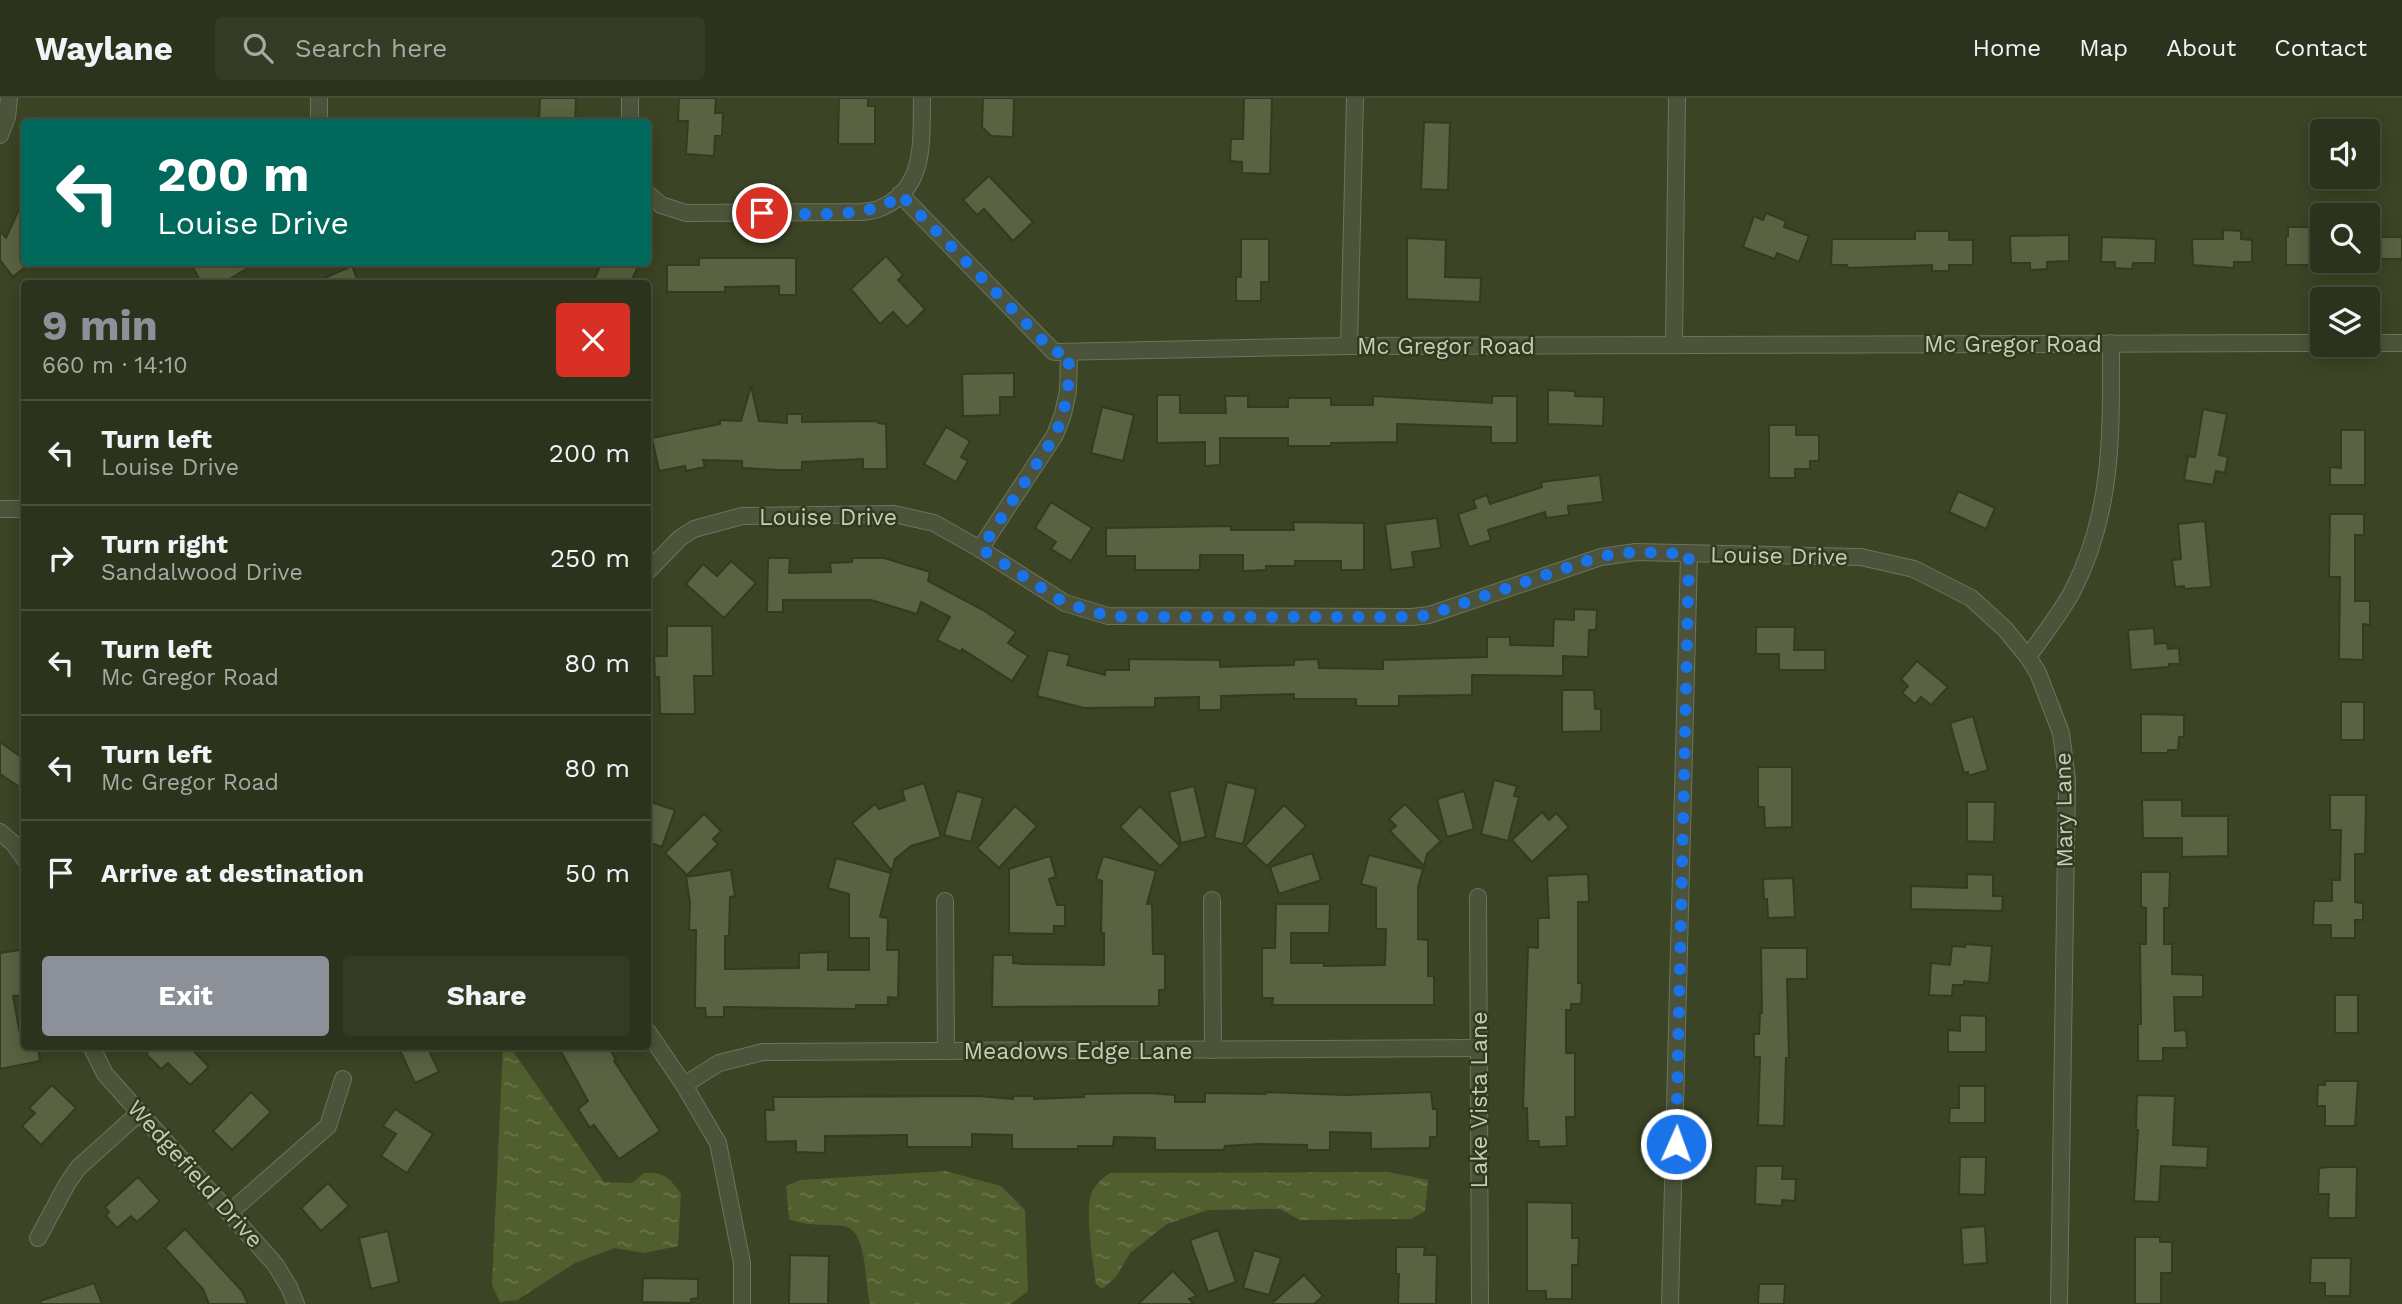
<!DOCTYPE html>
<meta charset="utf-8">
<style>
body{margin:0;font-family:"Work Sans",sans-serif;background:#343b25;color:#f1f3f6;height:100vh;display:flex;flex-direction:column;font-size:26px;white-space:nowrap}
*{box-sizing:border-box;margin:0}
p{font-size:23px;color:#a6aaa3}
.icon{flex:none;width:38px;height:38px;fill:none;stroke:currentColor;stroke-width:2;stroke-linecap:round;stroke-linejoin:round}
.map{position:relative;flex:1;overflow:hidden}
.side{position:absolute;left:21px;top:182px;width:630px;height:770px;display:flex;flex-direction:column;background:#2c331c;border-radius:7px;box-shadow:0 4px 18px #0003,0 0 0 2px #484e3b}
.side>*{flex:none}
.hud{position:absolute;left:21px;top:21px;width:630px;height:147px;border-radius:7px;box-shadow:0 4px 18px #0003,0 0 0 2px #484e3b;background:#00695c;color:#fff;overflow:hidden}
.tools{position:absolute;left:2310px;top:21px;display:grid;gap:14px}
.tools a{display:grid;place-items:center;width:70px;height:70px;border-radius:7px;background:#2c331c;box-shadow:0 4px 18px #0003,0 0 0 2px #484e3b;font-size:35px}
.pin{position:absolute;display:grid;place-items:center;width:60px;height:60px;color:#fff;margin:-30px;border:4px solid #fff;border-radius:50%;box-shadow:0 2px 7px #0007}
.me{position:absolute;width:77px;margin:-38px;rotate:2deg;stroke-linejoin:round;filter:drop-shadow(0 0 5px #0008)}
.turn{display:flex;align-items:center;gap:24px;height:147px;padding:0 21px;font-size:32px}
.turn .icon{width:91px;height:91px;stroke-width:2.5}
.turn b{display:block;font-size:49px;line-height:60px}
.round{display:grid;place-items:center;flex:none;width:74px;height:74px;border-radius:7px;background:#343b25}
.headline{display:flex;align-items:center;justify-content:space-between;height:119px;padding:0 21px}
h1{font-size:42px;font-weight:700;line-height:52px;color:#8c9099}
.action{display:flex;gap:14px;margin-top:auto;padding:14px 21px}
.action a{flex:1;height:80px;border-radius:7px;background:#8c9099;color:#fff;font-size:28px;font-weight:700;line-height:80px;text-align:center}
.action a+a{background:#343b25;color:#f1f3f6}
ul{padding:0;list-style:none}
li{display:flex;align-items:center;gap:21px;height:105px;padding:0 21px;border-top:2px solid #484e3b}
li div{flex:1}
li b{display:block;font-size:26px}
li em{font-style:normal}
header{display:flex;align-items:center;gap:42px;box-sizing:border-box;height:98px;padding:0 35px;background:#2c331c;border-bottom:2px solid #484e3b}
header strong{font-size:33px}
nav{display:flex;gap:38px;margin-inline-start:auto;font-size:24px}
.search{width:490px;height:63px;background:#343b25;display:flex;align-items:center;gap:18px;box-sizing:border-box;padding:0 24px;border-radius:7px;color:#a6aaa3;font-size:26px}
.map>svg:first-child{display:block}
.water{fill:url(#water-ripples)}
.building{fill:#596341;stroke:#333b20;stroke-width:2}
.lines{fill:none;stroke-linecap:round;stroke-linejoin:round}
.street-casing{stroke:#6c745b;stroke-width:18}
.street{stroke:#4c533a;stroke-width:16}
.route{stroke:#1a73e8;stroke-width:12;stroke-dasharray:0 21.6}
.labels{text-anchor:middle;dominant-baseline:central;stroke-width:5;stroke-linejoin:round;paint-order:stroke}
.street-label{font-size:23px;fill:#c6cdb7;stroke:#31391e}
</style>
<header>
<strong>Waylane</strong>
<div class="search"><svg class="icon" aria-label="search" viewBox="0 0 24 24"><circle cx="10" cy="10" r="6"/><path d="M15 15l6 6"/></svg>Search here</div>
<nav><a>Home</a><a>Map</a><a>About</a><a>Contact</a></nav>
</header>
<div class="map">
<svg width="2402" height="1206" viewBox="0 0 2402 1206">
<defs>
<pattern id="water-ripples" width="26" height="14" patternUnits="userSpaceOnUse" patternTransform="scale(1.75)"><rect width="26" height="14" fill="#515f2e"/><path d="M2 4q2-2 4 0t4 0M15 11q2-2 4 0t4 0" fill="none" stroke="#69754a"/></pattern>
</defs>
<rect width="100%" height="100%" fill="#3b4425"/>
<g class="water">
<path d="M503,949H510L604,1084L632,1085L644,1075C665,1074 669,1079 681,1096L678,1148L644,1155L614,1150L575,1165L517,1202L500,1204L492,1187Z"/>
<path d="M945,1073L1001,1088L1025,1112L1028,1193L1011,1206H870C864,1187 869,1132 843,1128C824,1126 806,1128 789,1121L786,1088L800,1082Z"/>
<path d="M1388,1074L1428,1082L1425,1113L1411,1121L1300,1122L1280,1111L1208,1112L1167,1126L1130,1155L1116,1179L1102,1191L1096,1186C1093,1166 1086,1120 1090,1101C1092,1089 1101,1081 1110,1075Z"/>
</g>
<g class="building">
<path d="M540,0H576L575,24H539Z"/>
<path d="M679,0H716L715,15H723L722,38H715L714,58L686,56L688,23H678Z"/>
<path d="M839,0H868V8H875V46H838Z"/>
<path d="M983,0H1014L1013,39L991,38L982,29Z"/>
<path d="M1244,0H1272L1270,76L1242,75V64L1230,63L1231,41H1243Z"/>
<path d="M1424,24L1450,25L1448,92L1421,91Z"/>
<path d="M989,78L1033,124L1013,143L984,111L977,117L963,102Z"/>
<path d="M24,100V170L13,179L0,162V133L6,140Z"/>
<path d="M1766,115L1786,123L1784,129L1809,138L1799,164L1777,155L1775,161L1743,149L1754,118L1763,122Z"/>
<path d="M2288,129H2311V138H2322V167H2286V138H2288Z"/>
<path d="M2223,132L2241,133V141L2252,142V164H2234V170L2193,167L2192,141H2223Z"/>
<path d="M1915,133H1949V142H1973V167H1949V173H1932V167L1848,170L1847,167H1831L1832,141H1915Z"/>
<path d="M2069,137V163L2047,164V171L2030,172V165H2011L2010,138Z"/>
<path d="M2102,139L2156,141L2155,165H2133L2132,171L2115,170V164H2101Z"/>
<rect x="2378" y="139" width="24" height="22"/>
<path d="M1407,140L1446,142L1445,179L1481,180L1480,204L1407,201Z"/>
<path d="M1241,141H1269V184H1261V203H1236V179H1241Z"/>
<path d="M886,158L903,177L898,182L925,211L907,229L893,214L880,226L851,191Z"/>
<path d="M699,160H796V197H779V188L725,189V194H667V167H699Z"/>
<path d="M190,164H258L221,186H202Z"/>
<path d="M602,164H640L630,186H592Z"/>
<path d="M352,168L359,186H310Z"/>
<path d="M1014,275V299H1000V317L963,318L962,276Z"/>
<path d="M751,288L759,323L787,325V316H802V324L878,323V325L886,326L887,371H863V361L802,364V372H778L742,370V363L703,362L705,369L686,373L685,368L659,373L652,340L720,326V322L741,323Z"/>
<path d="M1548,292L1575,293V298L1604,299L1603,328L1548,326Z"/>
<path d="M1157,297H1180V315H1226L1225,298H1248V309H1288V300H1331V307H1373V298L1492,305V298H1517V345H1491V329L1397,326V344L1331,345V348H1288V340H1220V367L1205,368V344L1157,345Z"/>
<path d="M1102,309L1134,317L1123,363L1091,355Z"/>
<path d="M2203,311L2227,316L2219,357L2228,359L2225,375L2216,373L2213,387L2184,382L2188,358L2195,359Z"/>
<path d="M1769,327H1796V337H1819V363H1810V371H1795V380H1769Z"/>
<path d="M946,329L970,343L961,359L968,363L956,384L924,366Z"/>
<path d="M2341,332H2365V387H2330V369L2341,370Z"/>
<path d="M1600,377L1603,404L1568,408L1569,417L1546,420L1545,414L1488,432L1491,442L1469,449L1458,416L1476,410L1473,402L1487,397L1490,406L1542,389L1541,384Z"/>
<path d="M1958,393L1995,410L1986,431L1949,414Z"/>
<path d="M1051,404L1092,430L1071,463L1051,451L1056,444L1035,430Z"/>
<path d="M2330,416H2364V437H2355V503H2370V527L2363,526V562L2339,561L2340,479H2329Z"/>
<path d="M1437,420L1441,450L1412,454L1414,469L1391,472L1385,426Z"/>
<path d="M2205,423L2211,489L2184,491V488L2175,489L2172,462L2181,461L2178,426Z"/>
<path d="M1293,424L1364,425V472H1341V463H1295V468H1266V472L1243,473V457H1200V472H1135V458H1106V430L1231,428V432H1294Z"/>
<path d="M768,460H790L789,475L831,474L830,465L852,464V460H884L930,474L928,483L983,512L1016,534L1008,545L1028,558L1012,583L962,551L961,554L937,542L950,519L921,504L917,516L871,502H783V514H767Z"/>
<path d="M731,463L756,485L724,520L686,486L703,466L717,478Z"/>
<path d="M1574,511L1597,512L1596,532H1589L1588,559L1563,558V578L1472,577V597L1399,598V608H1356V601H1294V596L1221,598V612H1199V599L1155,600V609L1084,610L1037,598L1048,552L1070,557L1067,567L1105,577V572H1129V561L1220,562V569L1294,567V562L1318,561L1319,570L1383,571V562L1487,559V539H1510V547L1553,548L1554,521L1574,522Z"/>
<path d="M667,528H712L713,578H694L695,616H660L659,579H655L654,558H667Z"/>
<path d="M1756,529H1795L1794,552H1825V572H1779V556H1756Z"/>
<path d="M2154,530L2155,546L2167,545L2168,551L2179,550L2180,566H2169V569L2131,572L2128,532Z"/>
<path d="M1917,563L1948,589L1931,607L1921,599L1915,606L1902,595L1908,588L1901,581Z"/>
<path d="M1562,592H1594L1595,611H1601V633L1562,634Z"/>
<rect x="2341" y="604" width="23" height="38"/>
<path d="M2141,616L2184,617V639H2179L2178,652H2168V655H2141Z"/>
<path d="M1973,618L1988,672L1968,678V674L1964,675L1950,625Z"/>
<path d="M0,644L24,661V692L0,676Z"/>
<path d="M1758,669H1792V729L1765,730L1764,709H1758Z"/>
<path d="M1494,682L1517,688L1514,698L1519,699L1508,743L1481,736Z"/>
<path d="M1227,684L1256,691L1243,746L1214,740Z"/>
<path d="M924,685L941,739L911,748L895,761L892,773L852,725L875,706L879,711L905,702L902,692Z"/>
<path d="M1194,688L1206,739L1181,745L1169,694Z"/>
<path d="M957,693L983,700L971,744L944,737Z"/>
<path d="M1464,693L1474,731L1447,739L1437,701Z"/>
<path d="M2330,697H2366L2365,756H2355V804L2363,805V822H2355V840H2331V827H2313L2314,803H2332V782H2340L2341,732H2330Z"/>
<path d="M2142,702H2182V718H2228V758L2182,759V740H2143Z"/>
<path d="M651,704L675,712L662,749L648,744V713Z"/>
<path d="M1967,704H1995L1994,744L1967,743Z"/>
<path d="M1405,706L1441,743L1427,756L1424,768L1390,733L1396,728L1389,721Z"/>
<path d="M1284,707L1306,728L1267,768L1245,748Z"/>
<path d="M1015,708L1037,728L999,770L977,750Z"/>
<path d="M1140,708L1180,748L1160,768L1120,729Z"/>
<path d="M1542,714L1549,722L1556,715L1569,729L1532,764L1512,742Z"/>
<path d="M704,716L721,733L713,741L718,746L687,777L665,755Z"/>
<path d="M1312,755L1321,782L1279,796L1270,769Z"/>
<path d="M1369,757L1423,771L1418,789V841L1428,842V878H1434V907H1272L1273,900H1262V850H1275L1276,806H1330L1329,835H1291V865H1324V868L1385,867L1386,831H1376V790L1361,786Z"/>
<path d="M1050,758L1056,779L1049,781L1057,807H1065V828H1054V836L1009,835V771Z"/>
<path d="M1103,758L1156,773L1147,806H1152L1153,856H1165V892H1159V908L992,909L993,857H1013V865L1022,866L1104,867V835H1101L1102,783L1096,781Z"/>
<path d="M836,760L891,775L880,819L888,820L887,852H899L898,900L888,899V907H856V911L724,909V919H706L705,910H695L696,832H689L690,804L686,779L731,772L735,798L730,799L729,838H725V871L799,870V855L828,854V872H869V840H849V796L828,790Z"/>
<path d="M2141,774H2170L2169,810H2164V846H2172V876L2203,877V899H2174L2175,933L2186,932L2187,950H2163V963H2138V926H2141L2140,846H2146V810L2141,809Z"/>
<path d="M1588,776L1589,804H1578V885H1582L1581,906H1571V912H1566V955H1575V1019H1566L1567,1048L1539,1049V1043H1528L1527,1010H1523L1528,849L1538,850V820H1549L1547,778Z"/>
<path d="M1967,776L1993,777V798H2003L2002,813L1911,811V788L1967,790Z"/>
<path d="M1793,780L1795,819L1768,820L1767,801H1764L1763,781Z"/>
<path d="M1965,846L1992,848L1989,885L1964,883V887H1953L1952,898L1929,897L1931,865L1950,867L1952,848L1965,849Z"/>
<path d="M1761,850H1807V881H1787L1789,960H1786L1784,1028L1758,1027L1760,959H1754V936H1759L1760,915H1762Z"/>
<path d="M20,852L24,897L13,898L21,942L24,941V948H38L40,963L0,971V855Z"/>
<rect x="2335" y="897" width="23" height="38"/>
<path d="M1960,917L1986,918V954H1948V932L1960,933Z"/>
<path d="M153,948H189L209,969L190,987L168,965L161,971L146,956Z"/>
<path d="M398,948H427L439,974L415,985Z"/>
<path d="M558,948H608L616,962L614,963L660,1033L619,1061L594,1027L590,1030L578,1011L588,1003Z"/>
<path d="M2325,983H2358L2355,1028H2325V1008H2317L2318,987H2325Z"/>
<path d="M52,987L76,1010L41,1047L22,1028L35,1015L29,1010Z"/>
<path d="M1959,988H1985V1025H1949L1950,1010H1959Z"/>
<path d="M251,994L271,1014L232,1052L213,1033Z"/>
<path d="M1266,994L1345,997L1431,994L1433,1011H1437V1039H1430V1050L1371,1051V1035L1330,1034V1052H1307V1047L1259,1046L1225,1048L1224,1052H1155V1040L1114,1039L1113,1048H1078V1051H1012V1037L972,1036V1049H907V1037L825,1038V1055L796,1054V1043L766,1044L765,1012H774L773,999L979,998L1013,1001V998H1034V1001L1084,999V996L1149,995L1175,997V1004H1205V995L1266,996Z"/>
<path d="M2137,997L2175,998L2173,1047L2208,1049L2207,1070L2161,1068L2159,1104L2134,1103L2138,1032H2136Z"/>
<path d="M395,1011L433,1036L407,1075L381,1058L396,1036L383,1028Z"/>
<path d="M1960,1059H1986L1985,1097L1959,1096Z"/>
<path d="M1756,1068H1783L1782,1081H1796L1795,1103L1782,1102V1108L1755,1106Z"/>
<path d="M2329,1069H2357L2356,1120H2328L2329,1096H2318L2319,1070Z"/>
<path d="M138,1079L160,1103L137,1124L131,1118L117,1130L106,1118L109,1114L105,1109Z"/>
<path d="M328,1085L349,1108L321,1133L301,1110Z"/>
<path d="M1527,1104L1572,1105V1140H1579L1578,1167H1572V1201H1546V1193H1527Z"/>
<path d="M1985,1128L1987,1165L1963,1167L1961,1130Z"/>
<path d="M185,1131L242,1193L248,1206H209L203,1191L165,1150Z"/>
<path d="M1218,1132L1236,1184L1208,1194L1190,1142Z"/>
<path d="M388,1133L399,1184L371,1191L359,1140Z"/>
<path d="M2135,1139H2160V1144H2172V1175H2161V1206H2135Z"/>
<path d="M1396,1149H1425L1424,1157H1437L1436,1206H1398L1399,1176H1396Z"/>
<path d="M1254,1152L1281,1160L1269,1197L1243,1190Z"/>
<path d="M790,1157L829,1158L828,1206H789Z"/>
<path d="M2311,1160H2351L2350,1198H2325V1185H2310Z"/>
<path d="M1173,1173L1197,1198L1189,1201L1194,1206H1138Z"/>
<path d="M1304,1177L1323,1198L1314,1206H1271Z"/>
<path d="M643,1180L698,1181V1200L691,1201V1205L642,1204Z"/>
<path d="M94,1185L102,1206H41L40,1203Z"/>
<path d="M1759,1186H1785L1784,1206H1758Z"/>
</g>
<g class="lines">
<g class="street-casing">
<g id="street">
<path d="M319,24V0"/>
<path d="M630,24V0"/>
<path d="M0,37L7,19L9,0"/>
<path d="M648,96L661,107L686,115L862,114C867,113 873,113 878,111C927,92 921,43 922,0"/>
<path d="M900,96L1054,254L1349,248L2322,245"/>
<path d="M2368,245H2402"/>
<path d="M1674,247L1677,0"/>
<path d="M1349,248L1355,0"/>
<path d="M0,411H24"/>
<path d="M980,451L1055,337L1063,316L1068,293L1069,255"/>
<path d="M648,473L680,440L694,431L742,418L894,416L934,425L980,451L1065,505L1108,518L1412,519L1429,517L1601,459L1636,454L1861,459L1914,471L1971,500L2005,531L2028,559L2038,575L2061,635L2067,682L2059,1206"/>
<path d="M2028,559C2043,537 2061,515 2073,492C2114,412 2111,332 2111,245"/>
<path d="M0,734L14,746L24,760"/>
<path d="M1478,799L1480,1206"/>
<path d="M1212,802L1213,952"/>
<path d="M945,803L946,953"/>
<path d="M648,934L684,987L718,1045L742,1165V1206"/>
<path d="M91,948L105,976L275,1166L289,1189L296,1206"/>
<path d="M684,987L719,965L763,954L1479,950"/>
<path d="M229,1115L328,1028L343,981"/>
<path d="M38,1140L67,1086L78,1070L139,1015"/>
<path d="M1670,1206L1689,456"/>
</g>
</g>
<use href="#street" class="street"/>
</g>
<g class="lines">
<path class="route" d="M762,115C796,115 878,123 900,96L1054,254L1069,255L1068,293L1063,316L1055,338L981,451L1065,505L1108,518L1131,519H1412L1429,517L1601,458L1636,454L1689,456L1676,1046"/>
</g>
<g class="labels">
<g class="street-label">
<text x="2013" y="246">Mc Gregor Road</text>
<text x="1446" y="248">Mc Gregor Road</text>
<text x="828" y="419">Louise Drive</text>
<text transform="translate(1779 458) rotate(1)">Louise Drive</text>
<text transform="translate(2064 712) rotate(-91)">Mary Lane</text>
<text x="1078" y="953">Meadows Edge Lane</text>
<text transform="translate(1479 1002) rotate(-90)">Lake Vista Lane</text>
<text transform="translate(195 1076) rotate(48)">Wedgefield Drive</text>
</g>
</g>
</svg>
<div class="tools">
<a><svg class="icon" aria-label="sound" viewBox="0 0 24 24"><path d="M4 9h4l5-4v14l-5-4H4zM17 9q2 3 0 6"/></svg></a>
<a><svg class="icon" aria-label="search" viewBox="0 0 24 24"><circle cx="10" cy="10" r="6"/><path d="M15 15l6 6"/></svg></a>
<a><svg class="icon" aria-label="layers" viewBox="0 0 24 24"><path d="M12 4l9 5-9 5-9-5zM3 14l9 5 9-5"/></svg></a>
</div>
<div class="pin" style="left:762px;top:115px;background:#d93025"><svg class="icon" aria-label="arrive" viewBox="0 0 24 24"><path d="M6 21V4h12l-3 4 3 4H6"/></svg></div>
<svg class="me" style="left:1676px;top:1046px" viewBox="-20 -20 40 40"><circle r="17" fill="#1a73e8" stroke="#fff" stroke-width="3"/><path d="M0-11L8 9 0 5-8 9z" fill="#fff"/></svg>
<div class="hud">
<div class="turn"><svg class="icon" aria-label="left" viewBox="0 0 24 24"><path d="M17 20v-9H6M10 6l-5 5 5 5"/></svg><div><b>200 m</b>Louise Drive</div></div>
</div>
<section class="side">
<div class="headline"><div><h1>9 min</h1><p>660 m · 14:10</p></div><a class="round" style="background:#d93025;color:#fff"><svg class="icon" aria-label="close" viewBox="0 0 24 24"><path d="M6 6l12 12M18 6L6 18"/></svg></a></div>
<ul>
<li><svg class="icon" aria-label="left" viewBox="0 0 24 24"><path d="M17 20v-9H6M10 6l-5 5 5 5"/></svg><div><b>Turn left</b><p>Louise Drive</p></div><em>200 m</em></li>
<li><svg class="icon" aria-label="right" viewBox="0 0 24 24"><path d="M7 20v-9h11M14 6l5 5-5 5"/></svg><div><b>Turn right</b><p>Sandalwood Drive</p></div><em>250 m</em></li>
<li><svg class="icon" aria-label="left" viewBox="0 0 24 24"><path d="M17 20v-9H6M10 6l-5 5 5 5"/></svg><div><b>Turn left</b><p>Mc Gregor Road</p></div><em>80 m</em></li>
<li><svg class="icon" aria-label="left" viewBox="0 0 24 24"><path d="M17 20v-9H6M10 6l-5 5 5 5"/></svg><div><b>Turn left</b><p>Mc Gregor Road</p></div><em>80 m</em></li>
<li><svg class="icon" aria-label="arrive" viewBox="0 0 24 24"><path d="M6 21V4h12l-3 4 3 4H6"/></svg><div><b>Arrive at destination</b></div><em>50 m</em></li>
</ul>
<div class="action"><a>Exit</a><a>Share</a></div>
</section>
</div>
